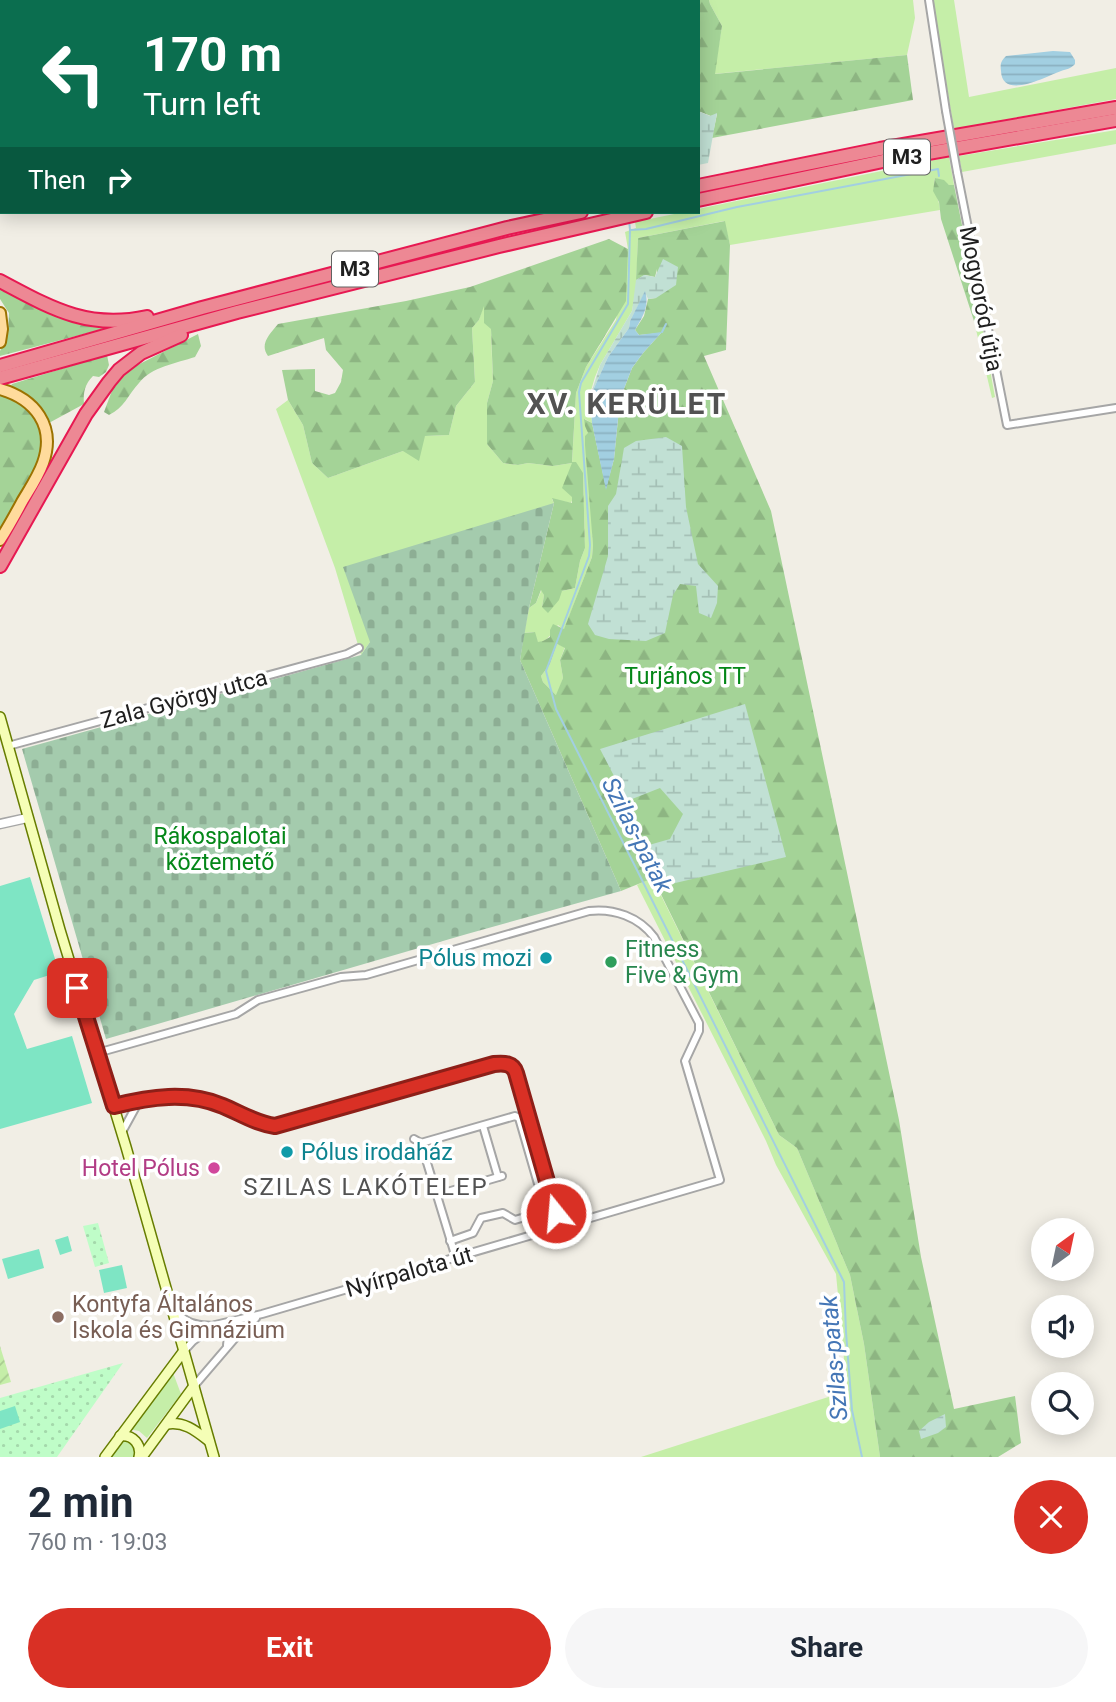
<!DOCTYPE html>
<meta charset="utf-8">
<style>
body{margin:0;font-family:Roboto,sans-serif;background:#f6f6f7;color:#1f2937;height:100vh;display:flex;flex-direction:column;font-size:26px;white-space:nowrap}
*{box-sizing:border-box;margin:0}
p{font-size:23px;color:#747a83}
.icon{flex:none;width:38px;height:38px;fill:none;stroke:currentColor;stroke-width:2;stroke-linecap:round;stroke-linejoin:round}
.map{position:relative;height:1457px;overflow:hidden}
.drawer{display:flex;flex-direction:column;background:#fff;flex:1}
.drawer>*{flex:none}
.guide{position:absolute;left:0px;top:0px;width:700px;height:214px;box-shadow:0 4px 18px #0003;background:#0b6e4f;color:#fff;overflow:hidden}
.needle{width:46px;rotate:33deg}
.fabs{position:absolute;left:1031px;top:1218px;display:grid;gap:14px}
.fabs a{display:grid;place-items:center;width:63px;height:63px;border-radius:50%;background:#fff;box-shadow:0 4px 18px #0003;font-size:35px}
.pin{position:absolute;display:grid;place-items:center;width:60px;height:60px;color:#fff;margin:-30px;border-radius:14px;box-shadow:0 4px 10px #0006}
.me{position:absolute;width:77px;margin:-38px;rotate:343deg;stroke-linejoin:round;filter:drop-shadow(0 0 5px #0008)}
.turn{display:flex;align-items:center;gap:24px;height:147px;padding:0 28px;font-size:32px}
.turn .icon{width:91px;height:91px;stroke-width:2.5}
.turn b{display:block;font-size:49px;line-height:60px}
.then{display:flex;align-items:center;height:66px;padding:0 28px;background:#0003;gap:14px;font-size:26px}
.round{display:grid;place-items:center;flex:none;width:74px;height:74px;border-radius:37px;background:#f6f6f7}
.summary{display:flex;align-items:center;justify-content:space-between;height:119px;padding:0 28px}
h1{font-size:42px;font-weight:700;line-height:52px}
.action{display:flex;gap:14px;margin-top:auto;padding:14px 28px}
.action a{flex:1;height:80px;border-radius:42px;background:#d93025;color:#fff;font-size:28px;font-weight:700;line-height:80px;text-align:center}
.action a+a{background:#f6f6f7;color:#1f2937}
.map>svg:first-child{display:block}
.grass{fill:#c5eea8}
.forest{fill:url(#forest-firs);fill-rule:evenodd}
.wetland{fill:url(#wetland-marsh)}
.cemetery{fill:url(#cemetery-stones)}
.park{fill:url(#park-dots)}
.garden{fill:url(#garden-furrows)}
.pitch{fill:#7ee5c4}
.water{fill:url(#water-rules)}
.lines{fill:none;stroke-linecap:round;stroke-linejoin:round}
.stream{stroke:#a2cfe1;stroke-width:2}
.minor-casing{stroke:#a6a6a6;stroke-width:10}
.tertiary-casing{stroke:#a6a6a6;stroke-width:11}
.secondary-casing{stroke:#677d00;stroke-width:12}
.primary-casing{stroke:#9b7200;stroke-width:14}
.motorway-casing{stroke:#e71952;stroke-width:16}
.minor{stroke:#fff;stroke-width:6}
.tertiary{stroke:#fff;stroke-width:8}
.secondary{stroke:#f5feb6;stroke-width:9}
.primary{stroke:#ffdb9c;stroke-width:10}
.motorway{stroke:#ed8894;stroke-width:12}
.minor-bridge-casing{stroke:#a6a6a6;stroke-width:10;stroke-linecap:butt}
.minor-bridge{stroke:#fff;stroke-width:6}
.route-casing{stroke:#8d1f18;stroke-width:18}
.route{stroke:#d93025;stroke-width:12}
.culture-dot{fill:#0f9aa8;stroke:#fff;stroke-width:2.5}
.leisure-dot{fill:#2e9e5b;stroke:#fff;stroke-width:2.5}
.hotel-dot{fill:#d1479c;stroke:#fff;stroke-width:2.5}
.education-dot{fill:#8d6e63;stroke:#fff;stroke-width:2.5}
.labels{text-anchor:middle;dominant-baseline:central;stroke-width:7;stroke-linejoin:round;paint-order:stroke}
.shield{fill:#fff;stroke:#626262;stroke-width:2}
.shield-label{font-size:21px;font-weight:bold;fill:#1f1f1f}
.street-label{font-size:23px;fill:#1f1f1f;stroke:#fff}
.park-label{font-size:23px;fill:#048718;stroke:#fff}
.leisure-label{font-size:23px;fill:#27864d;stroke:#fff;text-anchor:start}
.culture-label{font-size:23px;fill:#0d838f;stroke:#fff;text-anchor:end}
.hotel-label{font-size:23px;fill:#b23c85;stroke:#fff;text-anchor:end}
.education-label{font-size:23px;fill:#785e54;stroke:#fff;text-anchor:start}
.water-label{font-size:24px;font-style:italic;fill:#4476b6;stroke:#fff}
.neighbourhood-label{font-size:24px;letter-spacing:2px;fill:#525252;stroke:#fff}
.district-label{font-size:30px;font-weight:bold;letter-spacing:2px;fill:#525252;stroke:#fff}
</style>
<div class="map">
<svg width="1116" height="1457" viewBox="0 0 1116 1457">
<defs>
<pattern id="forest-firs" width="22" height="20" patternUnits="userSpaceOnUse" patternTransform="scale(1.75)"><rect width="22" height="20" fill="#a4d397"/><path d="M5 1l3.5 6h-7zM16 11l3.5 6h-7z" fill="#8db582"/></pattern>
<pattern id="wetland-marsh" width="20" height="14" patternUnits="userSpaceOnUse" patternTransform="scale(1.75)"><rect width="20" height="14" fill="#c1e0d4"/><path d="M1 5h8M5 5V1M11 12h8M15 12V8" fill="none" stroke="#a5c0b6"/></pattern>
<pattern id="cemetery-stones" width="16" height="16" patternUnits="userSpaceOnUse" patternTransform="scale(1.75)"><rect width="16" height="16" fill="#a4cbad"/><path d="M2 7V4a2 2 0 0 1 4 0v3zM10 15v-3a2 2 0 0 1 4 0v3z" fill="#8dae94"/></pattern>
<pattern id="park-dots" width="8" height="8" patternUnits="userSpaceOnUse" patternTransform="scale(1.75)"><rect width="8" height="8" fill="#bffdc8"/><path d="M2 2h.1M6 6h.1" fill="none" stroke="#a4d8ab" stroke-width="1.8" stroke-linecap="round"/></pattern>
<pattern id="garden-furrows" width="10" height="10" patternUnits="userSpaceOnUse" patternTransform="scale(1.75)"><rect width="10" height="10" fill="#c5eea8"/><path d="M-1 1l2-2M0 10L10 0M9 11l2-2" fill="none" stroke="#a9cc90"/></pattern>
<pattern id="water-rules" width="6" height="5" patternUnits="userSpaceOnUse" patternTransform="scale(1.75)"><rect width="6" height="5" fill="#a2cfe1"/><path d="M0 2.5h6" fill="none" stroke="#8bb1c1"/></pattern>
</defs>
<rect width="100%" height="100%" fill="#f1eee5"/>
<g class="grass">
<path d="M709,0H913L915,18L907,55L714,74L722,26L710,4Z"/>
<path d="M932,0H954L969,97L1116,68V99L954,129Z"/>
<path d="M1116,130V144L962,172L959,156Z"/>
<path d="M949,157L954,185H949L935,178C932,195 939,195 940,210L730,245L724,221L638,238L636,289L632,311L600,365L595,377L590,394L592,423L585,419L588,433L593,545L592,557L564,630L558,625C552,633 548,641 538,643L534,632L524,633L529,608L536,603L542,589L544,595L542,607L562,591L575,588L580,561L585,548L583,473L571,503L552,499L554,503L370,642L361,655L335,568L276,409L288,400L303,425L312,463L328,478L403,451L425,436L449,435L456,406L475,382L472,328L479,320L484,303L491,329L492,359L493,381L487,403V444L503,463L518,465L528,463L553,466L572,463L576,393L586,367L616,320L628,249L625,232L636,228L635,222L684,212H698V209Z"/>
<path d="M980,315L995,397L992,398L974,321Z"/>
<path d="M557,644L565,647L560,660L563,678L557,696L543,682L541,676L550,664Z"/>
<path d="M652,877L779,1135L797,1148L850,1275L864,1344L880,1457H641L847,1391L836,1274L776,1165L766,1141L637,885Z"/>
<path d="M172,1370L181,1394L147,1438L139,1431L128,1429Z"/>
<path d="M126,1440L133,1443L139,1450L136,1457H110L122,1441Z"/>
</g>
<g class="forest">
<path d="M681,0H709L710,4L722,26L715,74L907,55L913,100L712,138L717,114L711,116L698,111V2H681Z"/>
<path d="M935,178L944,180L949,185H954L980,315L974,321L941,219L939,202L933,191Z"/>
<path d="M725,221L730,245L726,350L704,356L771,511L899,1120L921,1257L954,1409L1015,1396L1021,1443L998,1457H880L864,1344L850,1275L797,1148L779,1135L653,878L621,891L520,660L524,633L535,632L538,642L543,641L550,637V630L553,624L564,629L592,557L593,545L585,445V436L588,433L585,426L584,419L592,423L606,488L614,459L620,399L632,368L643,353L661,333L639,335L635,330L644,316L648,299L656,298L657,269L655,277L645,275L636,280L638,238ZM557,644L565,648L560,660L563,678L556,695L543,682L541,676L550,664Z"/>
<path d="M609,239L628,249L626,301L586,367L576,393L572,462H576L583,473L585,548L580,561L575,588L562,591L559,600L548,613L542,607L544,595L541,590L536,603L529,608L554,503L552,498L572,503V497L562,488L572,463L553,466L528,463L518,465L503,463L487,444V403L493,381L491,329L484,323V306L479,320L472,328L475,382L456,406L449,435L425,436L419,461L403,451L328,478L312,463L303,425L288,400L282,370L315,369V391L329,395L335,393L341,382L343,370L326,350L324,338L268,356C259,344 270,334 278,324L406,301L470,287Z"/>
<path d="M0,287L108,324L103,329L0,356V351L8,335L9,313L0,299Z"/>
<path d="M198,334L201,346L195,357C177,363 151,367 139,383C128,395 124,408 109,415L104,412L113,388L128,370Z"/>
<path d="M107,355L109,365L106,372L99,377L93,376C85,384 83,392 84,404L47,424C36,408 29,394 10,388L12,384Z"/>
<path d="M0,393L28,405L40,422L45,442L41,461L0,531Z"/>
</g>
<g class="wetland">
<path d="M698,111L710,116L717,113L708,163L698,165Z"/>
<path d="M663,259L678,267L676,285L656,298L648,299L645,292L630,321L629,328L608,357L590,397L600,365L632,311L636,280L644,275L655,277Z"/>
<path d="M666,437L682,446L686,507L698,564L718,586L717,603L711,618L699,613L696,586L680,584L673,595L665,633L646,641L609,639L595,635L588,624L608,556V506L616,494L624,448L636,441Z"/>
<path d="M745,704L786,857L671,884L649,845L670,839L683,814L660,788L627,801L600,749Z"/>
<path d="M945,1414L946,1427L938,1433L921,1439L919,1431L929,1422Z"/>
</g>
<path class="cemetery" d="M554,503L529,608L520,660L621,891L467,934L106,1039L22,749L361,655L370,642L343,567Z"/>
<g class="park">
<path d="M98,1223L109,1263L95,1267L83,1226Z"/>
<path d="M123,1363L57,1457H0V1398Z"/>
</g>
<path class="garden" d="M0,1346L11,1382L0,1385Z"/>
<g class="pitch">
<path d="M30,877L59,972L34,980L14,1014L27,1049L72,1036L92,1103L0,1129V886Z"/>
<path d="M68,1236L72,1251L60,1255L55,1240Z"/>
<path d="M39,1249L44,1268L8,1279L2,1259Z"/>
<path d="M122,1265L127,1288L104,1293L99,1270Z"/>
<path d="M15,1406L20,1422L0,1429V1411Z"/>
</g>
<g class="water">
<path d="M1053,51L1070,52L1075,60V64C1070,69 1067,69 1061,71C1047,76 1002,101 1001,71C1000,64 1001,61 1006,56Z"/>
<path d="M645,291C650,306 642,318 635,330L639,335L662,332L643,353L632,368L620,399L614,459L606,490L592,423L590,397L608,357L629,328L630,321Z"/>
</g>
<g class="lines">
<g class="stream">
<path d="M627,2V0"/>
<path d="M629,220L630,230L628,304L581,383L579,392L590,545L589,556L546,671L556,709L844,1282L846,1332L852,1410L862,1457"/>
<path d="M630,230L646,229L737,207L938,169L939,176"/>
<path d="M662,332L666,324"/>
</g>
<g class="minor-casing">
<g id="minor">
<path d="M63,0V2"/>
<path d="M929,0L946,111"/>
<path d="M0,2L8,0"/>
<path d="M264,2V0"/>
<path d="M354,2L360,0"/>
<path d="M571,2V0"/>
<path d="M0,101H2"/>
<path d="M957,172L1007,425L1116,408"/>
<path d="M0,185H2"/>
<path d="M8,746L347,654L359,648"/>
<path d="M97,1053L236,1014L258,1000L341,977L366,975L589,911C614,908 639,917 654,937L699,1023V1031L685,1061L720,1180L262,1314L215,1325L193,1341L183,1352"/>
<path d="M114,1106C149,1097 183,1092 218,1104C237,1111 253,1123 274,1126L494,1064C504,1063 513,1063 516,1073L556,1213"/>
<path d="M483,1126L498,1177"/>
<path d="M122,1132L139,1101"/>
<path d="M414,1139L421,1143L456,1258"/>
<path d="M421,1143L515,1116L519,1118L545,1208L544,1211L515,1220L503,1213L481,1218L473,1233L450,1241"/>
<path d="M437,1195L502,1176"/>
<path d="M172,1310C179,1315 185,1321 192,1323C208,1329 216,1320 228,1336L227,1345"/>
<path d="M194,1386L242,1330L256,1318"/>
</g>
</g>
<g class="tertiary-casing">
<path id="tertiary" d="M0,824L27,818"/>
</g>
<g class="secondary-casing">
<g id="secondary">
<path d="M0,717L60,930L126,1147L214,1457"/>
<path d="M167,1424C184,1421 196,1431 209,1441"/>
<path d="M120,1436C133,1434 142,1445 139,1457"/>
<path d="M105,1457L183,1352"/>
<path d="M142,1457L194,1386"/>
</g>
</g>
<g class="primary-casing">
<g id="primary">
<path d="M0,313L2,329L0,342"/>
<path d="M0,389C35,399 56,426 43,463C38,477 29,490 22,502C15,515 8,528 0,540"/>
</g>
</g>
<g class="motorway-casing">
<g id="motorway">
<path d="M698,186L880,149L1116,108"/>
<path d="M698,200L883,161L1116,120"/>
<path d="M0,281C51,308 87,330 147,317"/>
<path d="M0,366L202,308L507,228L581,212"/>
<path d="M0,378L237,312L499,246L646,212"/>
<path d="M0,566L86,414L109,382L119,370L141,353L181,335"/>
</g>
</g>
<use href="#minor" class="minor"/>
<use href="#tertiary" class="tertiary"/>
<use href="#secondary" class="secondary"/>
<use href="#primary" class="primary"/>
<use href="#motorway" class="motorway"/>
<g class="minor-bridge-casing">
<path id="minor-bridge" d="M946,111L957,172"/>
</g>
<use href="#minor-bridge" class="minor-bridge"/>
</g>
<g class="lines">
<g class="route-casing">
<path id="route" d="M77,988L114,1106C150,1097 187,1091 223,1106C240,1113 255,1123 275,1126L494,1064C504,1063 513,1063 516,1073L556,1213"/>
</g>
<use href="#route" class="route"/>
</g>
<g class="culture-dot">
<circle cx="546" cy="958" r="7"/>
<circle cx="287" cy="1152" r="7"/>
</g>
<circle class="leisure-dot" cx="611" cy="962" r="7"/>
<circle class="hotel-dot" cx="214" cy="1168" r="7"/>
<circle class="education-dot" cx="58" cy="1317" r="7"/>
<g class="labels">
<g class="shield">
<rect x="884" y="139.5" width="46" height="35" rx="5"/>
<rect x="332" y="251.5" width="46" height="35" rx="5"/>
</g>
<g class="shield-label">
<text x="907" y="157">M3</text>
<text x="355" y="269">M3</text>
</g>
<g class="street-label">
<text transform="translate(981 299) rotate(79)">Mogyoród útja</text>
<text transform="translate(184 699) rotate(-15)">Zala György utca</text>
<text transform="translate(409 1272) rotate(-16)">Nyírpalota út</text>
</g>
<g class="park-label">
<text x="685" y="676">Turjános TT</text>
<text x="220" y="836">Rákospalotai<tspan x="220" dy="26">köztemető</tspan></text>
</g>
<g class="leisure-label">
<text x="625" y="949">Fitness<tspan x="625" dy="26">Five &amp; Gym</tspan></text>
</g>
<g class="culture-label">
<text x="532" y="958">Pólus mozi</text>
<text x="301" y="1152" text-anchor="start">Pólus irodaház</text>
</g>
<g class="hotel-label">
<text x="200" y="1168">Hotel Pólus</text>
</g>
<g class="education-label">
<text x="72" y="1304">Kontyfa Általános<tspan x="72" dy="26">Iskola és Gimnázium</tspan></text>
</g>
<g class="water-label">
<text transform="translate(637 835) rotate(63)">Szilas-patak</text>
<text transform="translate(834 1358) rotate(-95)">Szilas-patak</text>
</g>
<g class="neighbourhood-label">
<text x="366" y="1187">SZILAS LAKÓTELEP</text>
</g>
<g class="district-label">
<text x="627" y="403">XV. KERÜLET</text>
</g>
</g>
</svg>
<div class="fabs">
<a><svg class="needle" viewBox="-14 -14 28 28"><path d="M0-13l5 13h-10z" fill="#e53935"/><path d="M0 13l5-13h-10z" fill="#747a83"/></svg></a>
<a><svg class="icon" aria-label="sound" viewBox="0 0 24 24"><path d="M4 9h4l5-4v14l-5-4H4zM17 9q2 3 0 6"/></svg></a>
<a><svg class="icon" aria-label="search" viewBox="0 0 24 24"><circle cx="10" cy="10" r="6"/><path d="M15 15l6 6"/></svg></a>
</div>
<div class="pin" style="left:77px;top:988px;background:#d93025"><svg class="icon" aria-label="arrive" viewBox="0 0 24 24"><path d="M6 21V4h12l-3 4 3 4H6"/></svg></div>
<svg class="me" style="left:556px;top:1213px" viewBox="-20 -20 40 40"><circle r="17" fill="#d93025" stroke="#fff" stroke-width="3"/><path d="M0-11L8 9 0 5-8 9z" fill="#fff"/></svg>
<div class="guide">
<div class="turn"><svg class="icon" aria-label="left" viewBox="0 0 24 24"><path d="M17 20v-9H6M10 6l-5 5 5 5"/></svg><div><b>170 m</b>Turn left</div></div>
<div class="then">Then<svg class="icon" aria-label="right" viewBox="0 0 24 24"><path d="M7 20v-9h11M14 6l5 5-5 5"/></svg></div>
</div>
</div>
<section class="drawer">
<div class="summary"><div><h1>2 min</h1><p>760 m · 19:03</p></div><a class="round" style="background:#d93025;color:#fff"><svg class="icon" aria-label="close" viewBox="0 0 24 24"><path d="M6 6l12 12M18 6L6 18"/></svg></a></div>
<div class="action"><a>Exit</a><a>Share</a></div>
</section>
